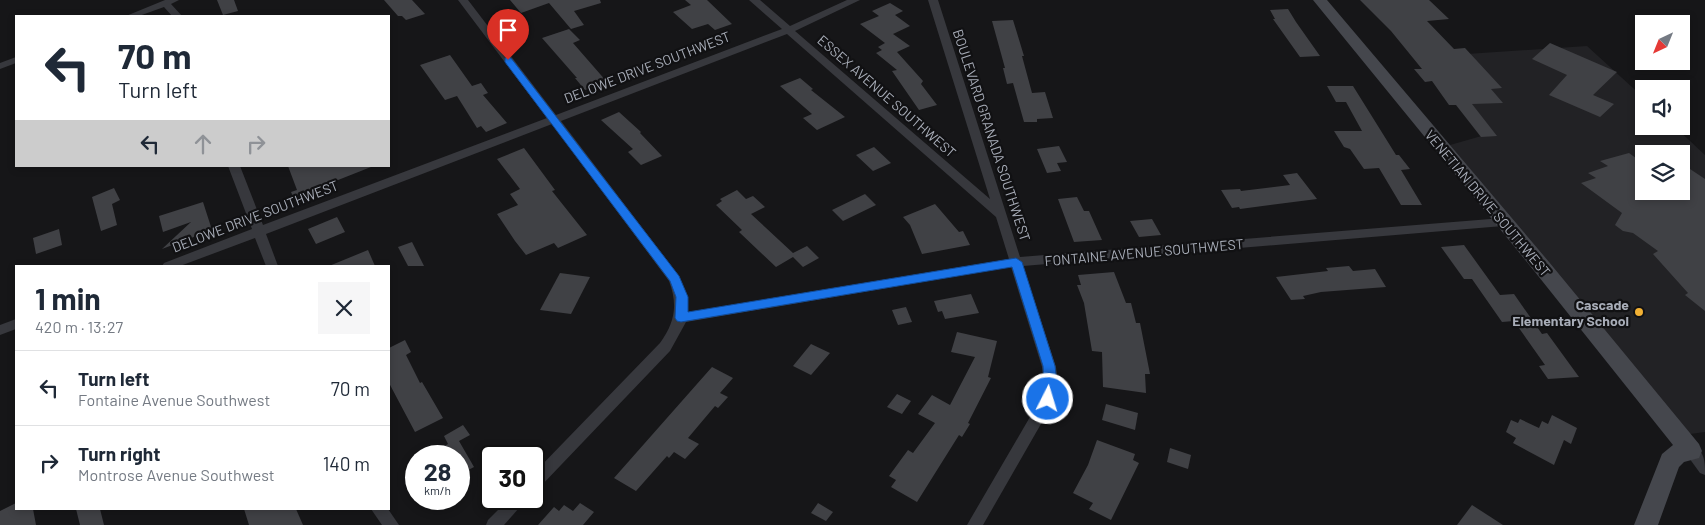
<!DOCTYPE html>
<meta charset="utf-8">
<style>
body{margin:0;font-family:Barlow,sans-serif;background:#f6f6f7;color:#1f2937;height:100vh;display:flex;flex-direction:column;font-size:19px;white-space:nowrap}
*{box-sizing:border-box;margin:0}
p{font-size:16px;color:#747a83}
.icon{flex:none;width:28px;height:28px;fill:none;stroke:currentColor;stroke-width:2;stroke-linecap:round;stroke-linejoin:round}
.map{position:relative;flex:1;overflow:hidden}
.side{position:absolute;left:15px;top:265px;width:375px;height:245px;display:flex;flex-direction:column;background:#fff;border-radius:0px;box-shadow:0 2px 8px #0003}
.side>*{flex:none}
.guide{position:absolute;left:15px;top:15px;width:375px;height:152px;border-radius:0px;box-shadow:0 2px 8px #0003;background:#fff;color:#1f2937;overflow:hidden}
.needle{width:32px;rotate:223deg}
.tools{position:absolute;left:1635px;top:15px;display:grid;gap:10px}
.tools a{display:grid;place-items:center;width:55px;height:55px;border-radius:0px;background:#fff;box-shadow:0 2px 8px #0003;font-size:25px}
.speed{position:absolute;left:405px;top:445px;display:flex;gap:10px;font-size:25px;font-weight:700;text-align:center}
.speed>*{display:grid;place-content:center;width:65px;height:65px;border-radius:50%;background:#fff;box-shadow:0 2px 8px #0003;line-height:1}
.speed small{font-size:12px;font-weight:400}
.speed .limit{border:2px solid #111;border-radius:8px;background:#fff;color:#111}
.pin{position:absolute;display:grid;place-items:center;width:42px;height:42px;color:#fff;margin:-51px -21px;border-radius:50% 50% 50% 0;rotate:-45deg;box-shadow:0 0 5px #0007}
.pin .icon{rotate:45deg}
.me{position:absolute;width:55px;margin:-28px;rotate:5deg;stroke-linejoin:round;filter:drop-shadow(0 0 4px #0008)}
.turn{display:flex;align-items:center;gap:18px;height:105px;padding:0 20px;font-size:22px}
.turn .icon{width:65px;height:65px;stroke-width:2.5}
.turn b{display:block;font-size:35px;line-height:42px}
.lanes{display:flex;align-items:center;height:48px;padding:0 20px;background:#0003;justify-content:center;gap:25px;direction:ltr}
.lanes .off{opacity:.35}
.round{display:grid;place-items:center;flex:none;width:52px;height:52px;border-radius:0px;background:#f6f6f7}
.headline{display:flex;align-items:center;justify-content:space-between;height:85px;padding:0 20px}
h1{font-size:30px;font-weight:700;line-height:38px}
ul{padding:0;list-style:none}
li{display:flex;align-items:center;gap:15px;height:75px;padding:0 20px;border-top:1px solid #e0e1e3}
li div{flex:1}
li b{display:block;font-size:19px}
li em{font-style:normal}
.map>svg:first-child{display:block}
.built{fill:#222225;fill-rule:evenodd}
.building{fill:#404145}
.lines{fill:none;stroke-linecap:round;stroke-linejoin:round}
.street{fill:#37383d;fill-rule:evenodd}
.secondary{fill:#45474d;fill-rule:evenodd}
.route{fill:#1a73e8;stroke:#114b97}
.poi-dot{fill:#f2b134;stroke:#111113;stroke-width:2}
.labels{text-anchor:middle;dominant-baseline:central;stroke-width:4.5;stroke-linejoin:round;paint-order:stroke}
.street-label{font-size:14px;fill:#a8adb8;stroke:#111113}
.poi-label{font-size:14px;font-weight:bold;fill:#a8adb8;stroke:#111113;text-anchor:end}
</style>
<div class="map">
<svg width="1705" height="525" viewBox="0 0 1705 525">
<rect width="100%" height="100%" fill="#161618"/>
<path class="built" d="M1587,46L1644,98V126H1674L1705,155V432L1675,436L1436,149L1492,133L1437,56ZM1644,154H1681V191H1644Z"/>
<g class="building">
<path d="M217,0H234L238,11L223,15Z"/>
<path d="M384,0H412L425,14L406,20L402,16H398Z"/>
<path d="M510,0H600L601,3L574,11L584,25L571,29L549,3L521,13Z"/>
<path d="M685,0H707L732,24L715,30L708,24L692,29L673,12L691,5Z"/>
<path d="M1360,0H1429L1449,19L1427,21L1454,49L1465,48L1502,88L1491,89L1503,103L1472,104L1497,136L1481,137L1456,105H1449L1432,81L1425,82L1414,69H1422L1391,31Z"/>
<path d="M890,3L903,11L895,15L910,26L893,34L910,46L897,52L923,81L921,84L937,105L919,110L892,71L897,70L876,53L882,50L878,47L885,43L860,24L879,16L872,11Z"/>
<path d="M1288,9L1296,22L1320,56L1300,57L1273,19H1275L1270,10Z"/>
<path d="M1013,20L1024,56H1022L1032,93L1045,92L1053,118L1037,119V122H1024L1013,83L1007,84L1003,68H1005L992,21Z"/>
<path d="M569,29L580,40L573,43L607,82L585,90L575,78H577L542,38Z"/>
<path d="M1550,43L1617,72L1593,95L1614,104L1600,117L1549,95L1567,75L1532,59Z"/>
<path d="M450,55L472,86L481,83L488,93L483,95L507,123L486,132L481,126L477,128L457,96L445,100L420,65Z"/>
<path d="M800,78L813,89L811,90L845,117L817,130L803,118L812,114L780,86Z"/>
<path d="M1327,86H1353L1396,155H1399L1410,169L1401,170L1422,205H1401L1379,168L1364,169L1350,149L1344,147L1334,131H1362L1346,102H1336Z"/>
<path d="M619,112L641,132L640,133L662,156L641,165L628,152L633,149L601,120Z"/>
<path d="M1059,146L1067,162L1057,163L1061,171L1047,173L1037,149Z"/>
<path d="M874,147L891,163L873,171L856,155Z"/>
<path d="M524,148L555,190L552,191L587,235L558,248L554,243L526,255L515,241L497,214L518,205L510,194L520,189L497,159Z"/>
<path d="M1629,153L1644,164V191H1681V163L1705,179V311L1685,295L1688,293L1653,254L1658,251L1633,233L1623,231L1615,225L1622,213L1581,183L1596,178L1588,173L1608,166L1600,161Z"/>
<path d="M288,166H371V167L333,182L337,190L297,205L291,192L297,190Z"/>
<path d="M1297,173L1317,199L1240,209L1239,207L1232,208L1221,190L1240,189L1241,191L1290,185L1283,175Z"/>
<path d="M114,188L120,200L112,204L117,225L101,231L92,197Z"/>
<path d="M737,190L746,199L753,196L765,207L751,214L793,253L807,246L819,258L803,267L793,257L776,267L739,232L742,230L716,205L722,201L720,199Z"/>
<path d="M865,194L876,205L843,221L832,210Z"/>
<path d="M1077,197L1084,211H1089L1102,240L1074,242L1058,199Z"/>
<path d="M203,202L212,230L162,249L191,222L163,232L159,216Z"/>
<path d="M935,204L959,232L963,231L970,245L922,254L910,225L903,217Z"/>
<path d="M337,217L345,232L316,244L308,229Z"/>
<path d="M1152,219L1161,235L1139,237L1130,221Z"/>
<path d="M59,229L62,245L36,254L33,238Z"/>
<path d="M412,242L424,266H408L398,247Z"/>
<path d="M1464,245L1500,295L1514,294L1542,334L1547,333L1579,377L1548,379L1539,366L1545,365L1514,321L1502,322L1472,279H1464L1441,247Z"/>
<path d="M368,250L375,266H329Z"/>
<path d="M1349,266L1353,271L1375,269L1386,287L1321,292L1303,296L1305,299L1291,300L1276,277L1328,271L1326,268Z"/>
<path d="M1114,272L1126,303H1131L1136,323H1140L1150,374H1145L1146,393L1103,387L1102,352L1092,351L1084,303L1077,285H1081L1078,275Z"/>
<path d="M560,273L590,277L571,314L540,310Z"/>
<path d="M971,294L979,313L945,319L942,311L938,312L934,301Z"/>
<path d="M906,307L912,322L898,325L892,310Z"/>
<path d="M957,332L997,341L988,377L991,378L968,423L970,424L962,437L959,435L917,502L891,487L896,480L889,476L908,450L913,453L935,423L918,414L932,395L950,405L975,357L951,352Z"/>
<path d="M405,340L411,352L406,355L420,383L422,382L443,418L415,432L389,383V348Z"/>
<path d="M811,344L830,353L811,375L793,366Z"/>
<path d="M712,367L733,378L720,393L728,397L718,408L715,406L688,438L699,444L685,459L674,452L669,458L667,456L636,491L614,478Z"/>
<path d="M897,394L911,401L902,414L887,407Z"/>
<path d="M1106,404L1138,413L1135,430L1102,420Z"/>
<path d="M1552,415L1577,428L1571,444L1564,440L1554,465L1513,443L1516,438L1506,432L1511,420L1518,423L1520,419L1539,428L1542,421L1548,424Z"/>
<path d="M463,425L470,435L459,441L474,467L459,475V456H426L448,444L444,436Z"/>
<path d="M1097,440L1135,454L1133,460L1139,463L1111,520L1089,509L1093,503L1073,493L1088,465Z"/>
<path d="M1170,448L1191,455L1188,469L1167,462Z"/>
<path d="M16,503V509H33L36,525H0V511Z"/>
<path d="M580,503L594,512L583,525H538L554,507L559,511L564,505L573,511Z"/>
<path d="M818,503L833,512L826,521L811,513Z"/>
<path d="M1472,505L1503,525H1457Z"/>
<path d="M76,509H100L104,525H80Z"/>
<path d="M244,509H296L303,525H249Z"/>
</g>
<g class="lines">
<g class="street">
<path d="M165,0H179L171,4L182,16H172L164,7L139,16H126Z"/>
<path d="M458,0H468L556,115L782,29L749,0H760L790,26L847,0H860L795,31L990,199L928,0H938L1020,257L1503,218L1509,222L1503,226L1023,266L1056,367L1058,382L1053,403L983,525H967L1041,398L1044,382L1042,367L1011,267L686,322L670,351L539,488L534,490V473L660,343C675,322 678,305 669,281L552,124L266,234L278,266H266L255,238L180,266H162L164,263L252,229L228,166H240L263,225L547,118ZM787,34L996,217L1009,259L688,312V298L679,276L561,121Z"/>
<path d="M16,57V63L0,69V63Z"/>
<path d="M16,319V329L0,335V325Z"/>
<path d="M1691,445C1705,450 1705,462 1705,475L1700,473L1684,451L1686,446Z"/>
<path d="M509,499H527L504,525H486L488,520Z"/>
<path d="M371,509H388L399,525H382Z"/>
</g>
<path class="secondary" d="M1313,0H1327L1549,262L1699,444L1702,451L1699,458L1684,462L1679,467L1658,525H1634L1662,454L1673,445L1535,272Z"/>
</g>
<path class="route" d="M508,57L511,58L679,276L688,297V312L1016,258L1022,262L1055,366L1057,382L1052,403L1048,405L1043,403C1041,398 1044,376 1043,366L1012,267L681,322L677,321L675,318L676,297L670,281L505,62V58Z"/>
<circle class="poi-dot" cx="1639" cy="312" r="5"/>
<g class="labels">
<g class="street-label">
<text transform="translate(647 67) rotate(-21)">DELOWE DRIVE SOUTHWEST</text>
<text transform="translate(887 96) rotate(41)">ESSEX AVENUE SOUTHWEST</text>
<text transform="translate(992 135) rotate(72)">BOULEVARD GRANADA SOUTHWEST</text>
<text transform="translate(1488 203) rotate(50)">VENETIAN DRIVE SOUTHWEST</text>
<text transform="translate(255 216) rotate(-21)">DELOWE DRIVE SOUTHWEST</text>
<text transform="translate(1144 252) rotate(-5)">FONTAINE AVENUE SOUTHWEST</text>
</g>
<g class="poi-label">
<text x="1629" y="304">Cascade<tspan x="1629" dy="16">Elementary School</tspan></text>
</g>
</g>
</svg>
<div class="tools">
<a><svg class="needle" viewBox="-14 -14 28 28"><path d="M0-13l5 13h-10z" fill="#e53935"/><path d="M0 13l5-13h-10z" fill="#747a83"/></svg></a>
<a><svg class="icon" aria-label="sound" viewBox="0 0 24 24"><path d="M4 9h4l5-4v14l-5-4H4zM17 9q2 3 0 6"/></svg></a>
<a><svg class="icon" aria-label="layers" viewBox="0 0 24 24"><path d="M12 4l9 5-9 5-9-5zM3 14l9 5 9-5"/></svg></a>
</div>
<div class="speed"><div>28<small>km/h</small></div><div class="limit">30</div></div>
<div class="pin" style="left:508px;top:60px;background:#d93025"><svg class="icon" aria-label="arrive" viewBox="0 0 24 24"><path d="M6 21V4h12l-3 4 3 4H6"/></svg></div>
<svg class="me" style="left:1048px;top:399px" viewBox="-20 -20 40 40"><circle r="17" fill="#1a73e8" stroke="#fff" stroke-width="3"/><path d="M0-11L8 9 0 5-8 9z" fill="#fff"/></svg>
<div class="guide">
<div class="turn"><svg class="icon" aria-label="left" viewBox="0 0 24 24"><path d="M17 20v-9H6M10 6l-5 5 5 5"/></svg><div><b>70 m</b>Turn left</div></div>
<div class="lanes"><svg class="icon" aria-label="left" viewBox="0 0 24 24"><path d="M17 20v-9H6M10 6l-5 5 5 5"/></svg><svg class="icon off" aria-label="ahead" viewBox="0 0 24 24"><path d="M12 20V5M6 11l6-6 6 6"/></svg><svg class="icon off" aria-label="right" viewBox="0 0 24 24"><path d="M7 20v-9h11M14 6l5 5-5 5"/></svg></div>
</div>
<section class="side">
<div class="headline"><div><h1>1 min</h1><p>420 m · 13:27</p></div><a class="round"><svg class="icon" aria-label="close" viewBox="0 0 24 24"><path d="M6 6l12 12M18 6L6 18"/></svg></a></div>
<ul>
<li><svg class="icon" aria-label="left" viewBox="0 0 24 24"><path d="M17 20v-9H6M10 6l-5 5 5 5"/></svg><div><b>Turn left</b><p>Fontaine Avenue Southwest</p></div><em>70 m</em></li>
<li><svg class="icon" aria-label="right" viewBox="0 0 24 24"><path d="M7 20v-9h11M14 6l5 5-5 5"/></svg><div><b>Turn right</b><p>Montrose Avenue Southwest</p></div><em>140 m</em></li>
</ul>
</section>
</div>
